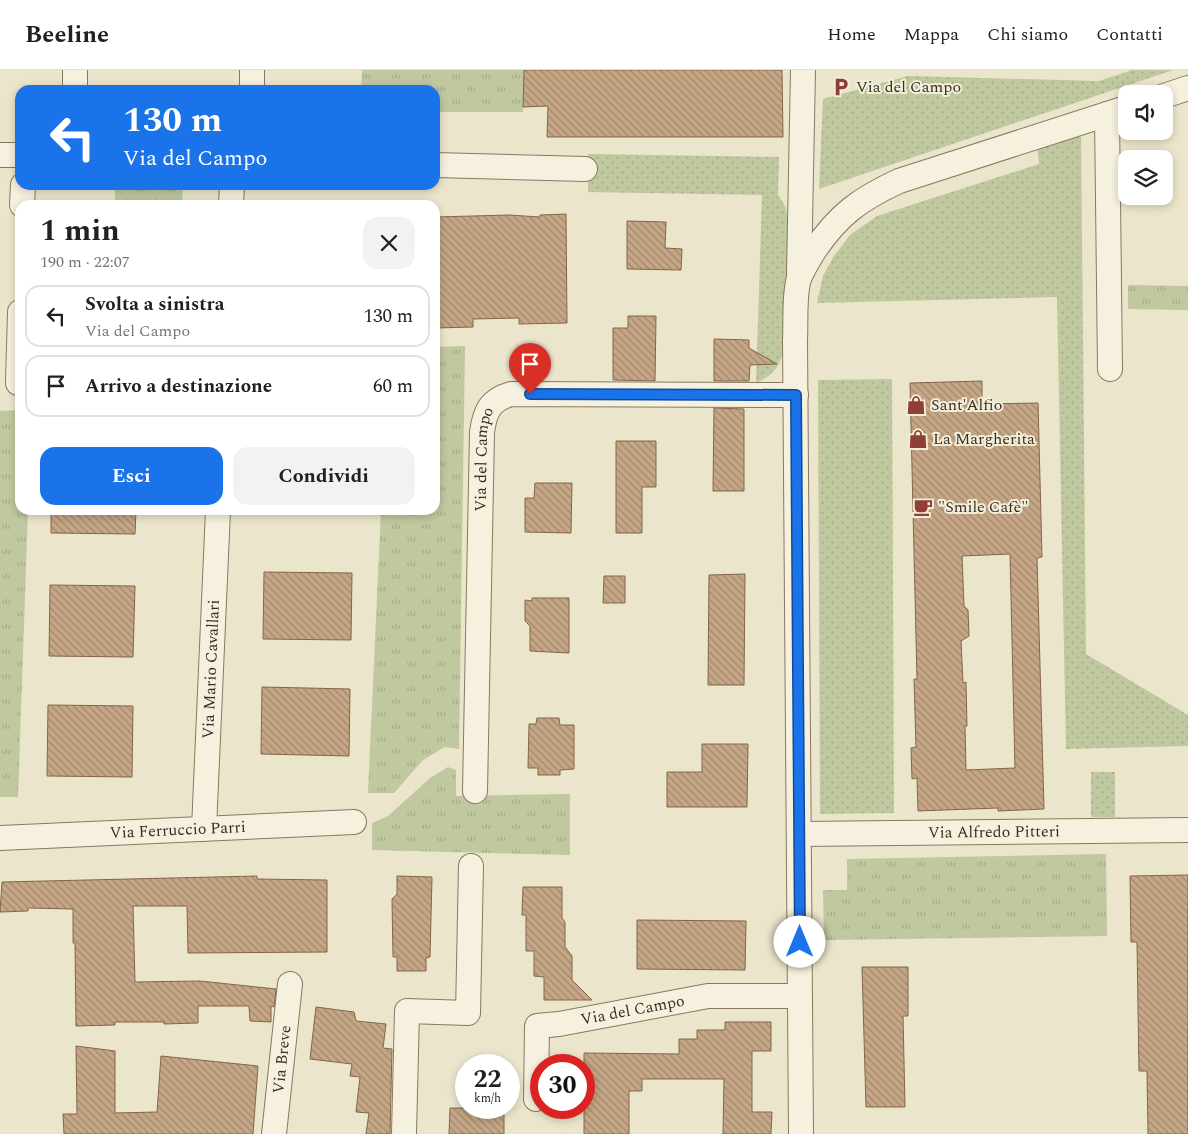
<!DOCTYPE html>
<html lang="it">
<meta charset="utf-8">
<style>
body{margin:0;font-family:Spectral,serif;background:#f2f2f2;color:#202124;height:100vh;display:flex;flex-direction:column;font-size:19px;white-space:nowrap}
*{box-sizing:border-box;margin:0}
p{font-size:16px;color:#757577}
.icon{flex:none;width:28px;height:28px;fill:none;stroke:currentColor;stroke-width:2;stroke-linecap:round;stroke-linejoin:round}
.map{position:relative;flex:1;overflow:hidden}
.sheet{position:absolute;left:15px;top:130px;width:425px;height:315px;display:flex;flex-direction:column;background:#fff;border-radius:15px;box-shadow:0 2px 8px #0003}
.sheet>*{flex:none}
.hud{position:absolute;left:15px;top:15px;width:425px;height:105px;border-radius:15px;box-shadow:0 2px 8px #0003;background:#1a73e8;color:#fff;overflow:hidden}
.buttons{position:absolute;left:1118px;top:15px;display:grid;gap:10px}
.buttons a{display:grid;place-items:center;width:55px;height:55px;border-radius:10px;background:#fff;box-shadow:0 2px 8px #0003;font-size:25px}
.speed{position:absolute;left:455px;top:984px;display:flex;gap:10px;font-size:25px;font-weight:700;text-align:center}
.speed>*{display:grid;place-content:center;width:65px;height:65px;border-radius:50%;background:#fff;box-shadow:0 2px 8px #0003;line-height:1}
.speed small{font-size:12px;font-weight:400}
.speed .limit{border:8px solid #d22;background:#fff;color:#111}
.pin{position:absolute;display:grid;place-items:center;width:42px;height:42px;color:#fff;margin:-51px -21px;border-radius:50% 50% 50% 0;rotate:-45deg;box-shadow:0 0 5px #0007}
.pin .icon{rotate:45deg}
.me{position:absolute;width:55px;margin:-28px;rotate:0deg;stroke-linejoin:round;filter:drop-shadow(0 0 4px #0008)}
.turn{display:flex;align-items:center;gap:18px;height:105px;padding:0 25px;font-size:22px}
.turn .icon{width:65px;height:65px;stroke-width:2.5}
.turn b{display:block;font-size:35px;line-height:42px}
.round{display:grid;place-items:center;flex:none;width:52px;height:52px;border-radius:15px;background:#f2f2f2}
.summary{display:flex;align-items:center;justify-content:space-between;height:85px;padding:0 25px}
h1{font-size:30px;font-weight:700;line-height:38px}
.button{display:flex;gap:10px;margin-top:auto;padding:10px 25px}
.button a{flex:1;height:58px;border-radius:15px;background:#1a73e8;color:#fff;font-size:20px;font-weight:700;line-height:58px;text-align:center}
.button a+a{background:#f2f2f2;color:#202124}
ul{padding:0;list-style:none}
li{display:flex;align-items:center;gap:15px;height:62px;margin:0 10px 8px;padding:0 15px;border:2px solid #e0e0e0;border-radius:15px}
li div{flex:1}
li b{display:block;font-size:19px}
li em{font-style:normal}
header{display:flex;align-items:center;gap:30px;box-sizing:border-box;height:70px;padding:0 25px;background:#fff;border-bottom:1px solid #e0e0e0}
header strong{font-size:24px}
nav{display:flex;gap:28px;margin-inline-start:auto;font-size:18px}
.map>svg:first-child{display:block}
.grass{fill:url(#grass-dots)}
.park{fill:url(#park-tufts)}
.building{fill:url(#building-back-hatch);stroke:#836649;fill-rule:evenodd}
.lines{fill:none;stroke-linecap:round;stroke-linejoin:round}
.street-casing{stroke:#867961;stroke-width:26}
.street{stroke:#f6f1de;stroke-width:24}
.route-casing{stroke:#114b97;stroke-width:12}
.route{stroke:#1a73e8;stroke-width:9}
.labels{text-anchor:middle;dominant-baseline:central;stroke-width:4;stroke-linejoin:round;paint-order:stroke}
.poi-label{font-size:16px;fill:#382f22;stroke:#f3eeda;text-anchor:start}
.street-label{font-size:16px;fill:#382f22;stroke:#f3eeda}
</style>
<header>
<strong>Beeline</strong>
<nav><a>Home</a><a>Mappa</a><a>Chi siamo</a><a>Contatti</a></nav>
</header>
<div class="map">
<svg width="1188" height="1064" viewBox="0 0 1188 1064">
<defs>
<pattern id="grass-dots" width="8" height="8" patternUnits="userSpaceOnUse" patternTransform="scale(1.25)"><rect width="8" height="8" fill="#bfc89f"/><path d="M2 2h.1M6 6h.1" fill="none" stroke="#a5ac89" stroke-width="1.8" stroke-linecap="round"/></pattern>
<pattern id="park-tufts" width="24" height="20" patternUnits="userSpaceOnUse" patternTransform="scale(1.25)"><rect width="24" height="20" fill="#bfc89f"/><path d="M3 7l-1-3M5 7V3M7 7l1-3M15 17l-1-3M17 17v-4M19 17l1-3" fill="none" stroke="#a5ac89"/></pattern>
<pattern id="building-back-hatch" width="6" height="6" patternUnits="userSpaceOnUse" patternTransform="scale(1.25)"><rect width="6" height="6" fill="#c5a685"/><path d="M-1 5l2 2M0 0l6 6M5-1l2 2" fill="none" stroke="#a1886c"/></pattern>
</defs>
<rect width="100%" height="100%" fill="#ebe5cb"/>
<g class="grass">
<path d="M1132,0H1173L819,119L823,29L908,6L1099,11Z"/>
<path d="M1081,66L1086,584L1188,645V676L1066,679L1057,227L817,233L823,206L834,186L850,165L877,146L1039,94L1037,77Z"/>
<path d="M588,84L779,87L778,125L785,136L789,152L785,269C783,291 777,304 756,313L762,125L588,122Z"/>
<path d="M892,309L894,743L820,744L818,310Z"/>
<rect x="1091" y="702" width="24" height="45"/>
</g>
<g class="park">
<path d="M362,0H524L523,42H435V20H361Z"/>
<path d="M115,115H183L182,135H115Z"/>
<path d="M1128,215L1188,216V240L1128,239Z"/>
<path d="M465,276L459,679L445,677L423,690L394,723H368L381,440H435V277Z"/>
<path d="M20,340V440H28L18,727H0V341Z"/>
<path d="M448,697L456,700V726L570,724V785L372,780V753L388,746L430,708Z"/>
<path d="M1106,784L1107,866L824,870L823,820H847V789Z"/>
</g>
<g class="building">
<path d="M524,0H782L783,67H547L548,36L523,37Z"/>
<path d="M566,144L567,253L519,254V248L473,249V257L435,258V147L509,145L540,147V145Z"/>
<path d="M627,151L666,152L665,178L682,179L681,200L627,199Z"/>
<path d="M628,246H656L655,311L613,310V258H628Z"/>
<path d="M714,269L749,270V278L777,294L750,295L749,311H714Z"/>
<path d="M982,311V334L1038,333L1042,487L1037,488L1044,739L998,741V738L918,741L917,708L912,709L911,678L916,677L914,609H917L910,313ZM1010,484L1015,698L966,700L965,656H967L966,612L963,613L961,571L969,566L968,540L964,536L962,486Z"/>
<path d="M714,338L744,339V421H713Z"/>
<path d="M616,371H656V417H642V463H616Z"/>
<path d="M535,413H572L571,463L525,462V428H534Z"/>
<path d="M51,440H136L135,464L51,463Z"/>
<path d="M264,502L352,503L351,570L263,569Z"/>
<path d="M745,504L744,615H708L709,505Z"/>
<path d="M604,506H625V533H603Z"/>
<path d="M50,515L135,516L133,587L49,586Z"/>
<path d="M532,528H569V583L530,581V556L525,551V530L532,531Z"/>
<path d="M262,617L350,619L349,686L261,684Z"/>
<path d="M48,635L133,636L132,707L47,706Z"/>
<path d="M537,648H559L560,655H574V699L560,700V705H538V698H528L529,654H536Z"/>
<path d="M702,674H748L747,737H667V702H702Z"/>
<path d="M1188,805V1064H1148L1147,1001H1139L1137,872H1131L1130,806Z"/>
<path d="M257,806V809L327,810V882L188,883L187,836H133L135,912L200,911L276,919L274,937L271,936V952L250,951L249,936H198V953L164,954V952H115V955L76,956L75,873H73V839L28,838V841L0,842L2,812Z"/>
<path d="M397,806L432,807L430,887L426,888V901H397V887H393L392,829L397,824Z"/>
<path d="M523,817H562V848L565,852V877L572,886V910L592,930H544V907L534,906V881H526V845H522Z"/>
<path d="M637,850L746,851L745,900L637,899Z"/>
<path d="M862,897H908V946H903L905,1037H866Z"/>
<path d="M316,937L354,942L356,951L386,954L383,978L392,979L390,1064H366L369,1043L356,1042L360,1007L350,1006L352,994L310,989Z"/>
<path d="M725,952H771V981H752V1042H772L771,1064H723L724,1009H642V1021H629V1064H584V983L679,984V969H697V960H725Z"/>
<path d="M76,976L115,981V1043L157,1042L161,986L258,996L253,1064H64L63,1044H77Z"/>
<path d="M450,1038H504V1064H449Z"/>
</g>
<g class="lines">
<g class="street-casing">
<g id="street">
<path d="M75,20V0"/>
<path d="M252,20V0"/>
<path d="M1164,26L1188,18"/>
<path d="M1107,44L1110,299"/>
<path d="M0,85H20"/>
<path d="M435,95L585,99"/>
<path d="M22,135L23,115"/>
<path d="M231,135L232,115"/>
<path d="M799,204L803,0"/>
<path d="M18,313L20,242"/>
<path id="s1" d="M475,721L482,362C485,341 490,330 511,324L796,325"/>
<path id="s2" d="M204,759L218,440"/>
<path id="s3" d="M799,764L1188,760"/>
<path id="s4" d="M0,768L354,752"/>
<path id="s5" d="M536,1029L537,956L559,954L708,926H800"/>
<path id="s6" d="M274,1064L290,914"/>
<path d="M404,1064L407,941L468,943L471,796"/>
<path d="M801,1064L795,270C796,251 794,231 798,212C801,201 808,191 814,181C838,145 860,129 899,111L1126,38"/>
</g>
</g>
<use href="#street" class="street"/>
</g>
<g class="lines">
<g class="route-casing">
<path id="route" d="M530,324L796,325L800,872"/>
</g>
<use href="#route" class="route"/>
</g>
<defs>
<g id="parking-bare" transform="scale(1.5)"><path d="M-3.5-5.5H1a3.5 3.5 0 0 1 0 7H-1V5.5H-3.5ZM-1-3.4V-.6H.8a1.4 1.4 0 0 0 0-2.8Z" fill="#8f3f37" stroke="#f3eeda" stroke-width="2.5" paint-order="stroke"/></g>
<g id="shop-bare" transform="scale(1.5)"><path d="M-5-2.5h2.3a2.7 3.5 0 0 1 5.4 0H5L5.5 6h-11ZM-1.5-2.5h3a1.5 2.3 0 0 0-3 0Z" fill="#8f3f37" stroke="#f3eeda" stroke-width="2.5" paint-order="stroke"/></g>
<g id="cafe-bare" transform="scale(1.5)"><path d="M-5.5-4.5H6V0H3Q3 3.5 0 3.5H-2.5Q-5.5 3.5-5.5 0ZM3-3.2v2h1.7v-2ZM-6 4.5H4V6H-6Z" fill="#8f3f37" stroke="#f3eeda" stroke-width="2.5" paint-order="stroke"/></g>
</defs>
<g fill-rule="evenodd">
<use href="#parking-bare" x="841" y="17"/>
<use href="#shop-bare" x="916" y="335"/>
<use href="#shop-bare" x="918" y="369"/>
<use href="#cafe-bare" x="923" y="437"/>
</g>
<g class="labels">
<g class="poi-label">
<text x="856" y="17">Via del Campo</text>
<text x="931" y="335">Sant'Alfio</text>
<text x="933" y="369">La Margherita</text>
<text x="938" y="437">"Smile Cafè"</text>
</g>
<g class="street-label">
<text stroke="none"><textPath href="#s1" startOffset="332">Via del Campo</textPath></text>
<text stroke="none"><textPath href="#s2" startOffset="160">Via Mario Cavallari</textPath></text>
<text stroke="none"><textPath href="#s4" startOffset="178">Via Ferruccio Parri</textPath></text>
<text stroke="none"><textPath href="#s3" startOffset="195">Via Alfredo Pitteri</textPath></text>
<text stroke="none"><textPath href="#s5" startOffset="170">Via del Campo</textPath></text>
<text stroke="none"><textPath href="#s6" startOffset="75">Via Breve</textPath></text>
</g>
</g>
</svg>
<div class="buttons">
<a><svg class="icon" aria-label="sound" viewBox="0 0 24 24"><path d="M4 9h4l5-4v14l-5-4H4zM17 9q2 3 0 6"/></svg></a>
<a><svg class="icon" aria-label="layers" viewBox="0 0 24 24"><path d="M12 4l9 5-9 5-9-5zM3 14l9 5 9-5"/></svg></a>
</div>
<div class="speed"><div>22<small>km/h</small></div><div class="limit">30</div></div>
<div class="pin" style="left:530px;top:324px;background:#d93025"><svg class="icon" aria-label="arrive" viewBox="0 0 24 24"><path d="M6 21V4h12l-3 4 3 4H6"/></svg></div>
<svg class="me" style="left:800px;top:872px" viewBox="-20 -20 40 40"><circle r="19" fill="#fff"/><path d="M0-13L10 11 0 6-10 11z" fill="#1a73e8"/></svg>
<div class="hud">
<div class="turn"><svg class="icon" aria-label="left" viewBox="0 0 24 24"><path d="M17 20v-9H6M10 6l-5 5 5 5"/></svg><div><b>130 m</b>Via del Campo</div></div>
</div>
<section class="sheet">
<div class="summary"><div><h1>1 min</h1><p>190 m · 22:07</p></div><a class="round"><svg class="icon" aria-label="close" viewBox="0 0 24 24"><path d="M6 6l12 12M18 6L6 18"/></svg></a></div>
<ul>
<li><svg class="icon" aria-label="left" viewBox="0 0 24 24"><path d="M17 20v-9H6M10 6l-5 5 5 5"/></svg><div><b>Svolta a sinistra</b><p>Via del Campo</p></div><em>130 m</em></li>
<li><svg class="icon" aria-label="arrive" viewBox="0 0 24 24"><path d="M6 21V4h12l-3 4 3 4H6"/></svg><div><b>Arrivo a destinazione</b></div><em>60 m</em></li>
</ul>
<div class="button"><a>Esci</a><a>Condividi</a></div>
</section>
</div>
